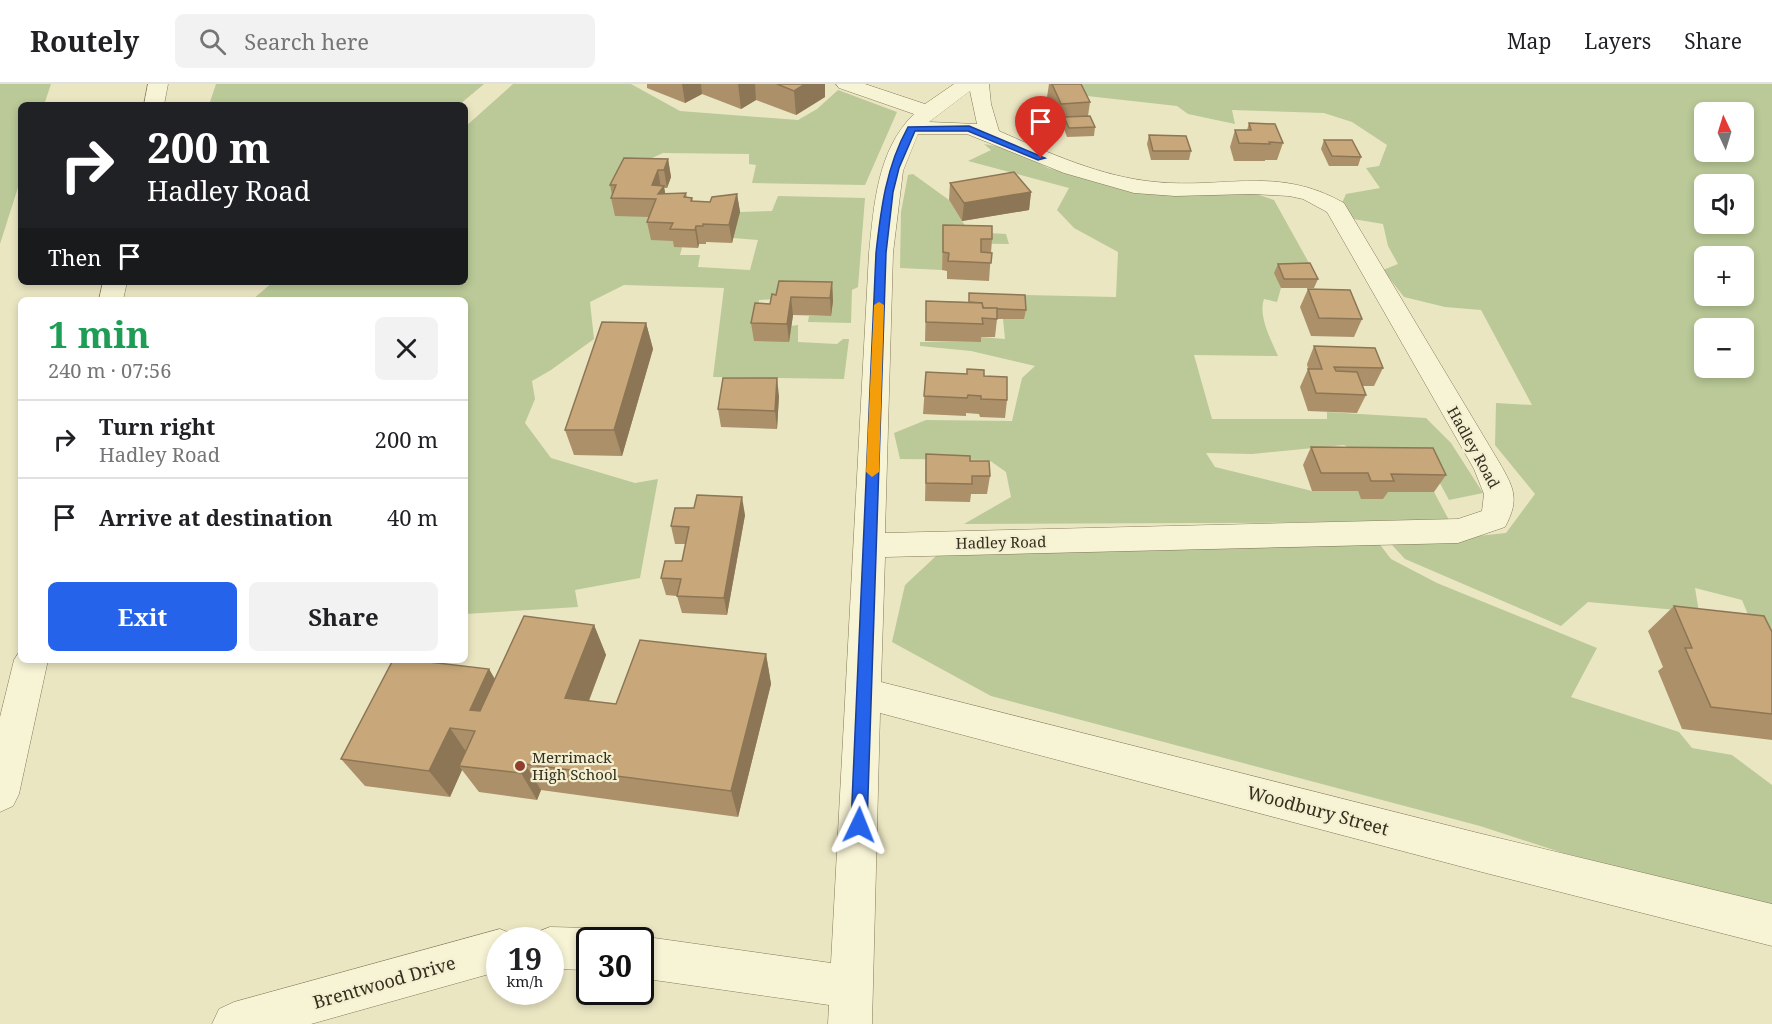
<!DOCTYPE html>
<meta charset="utf-8">
<style>
body{margin:0;font-family:"Noto Serif",serif;background:#f2f2f2;color:#202124;height:100vh;display:flex;flex-direction:column;font-size:22px;white-space:nowrap}
*{box-sizing:border-box;margin:0}
p{font-size:20px;color:#757577}
.icon{flex:none;width:33px;height:33px;fill:none;stroke:currentColor;stroke-width:2;stroke-linecap:round;stroke-linejoin:round}
.map{position:relative;flex:1;overflow:hidden}
.side{position:absolute;left:18px;top:213px;width:450px;height:366px;display:flex;flex-direction:column;background:#fff;border-radius:9px;box-shadow:0 3px 9px #0003}
.side>*{flex:none}
.guide{position:absolute;left:18px;top:18px;width:450px;height:183px;border-radius:9px;box-shadow:0 3px 9px #0003;background:#202124;color:#fff;overflow:hidden}
.needle{width:39px;rotate:356deg}
.fabs{position:absolute;left:1694px;top:18px;display:grid;gap:12px}
.fabs a{display:grid;place-items:center;width:60px;height:60px;border-radius:9px;background:#fff;box-shadow:0 3px 9px #0003;font-size:30px}
.speed{position:absolute;left:486px;top:843px;display:flex;gap:12px;font-size:30px;font-weight:700;text-align:center}
.speed>*{display:grid;place-content:center;width:78px;height:78px;border-radius:50%;background:#fff;box-shadow:0 3px 9px #0003;line-height:1}
.speed small{font-size:15px;font-weight:400}
.speed .limit{border:3px solid #111;border-radius:9px;background:#fff;color:#111}
.pin{position:absolute;display:grid;place-items:center;width:51px;height:51px;color:#fff;margin:-62px -26px;border-radius:50% 50% 50% 0;rotate:-45deg;box-shadow:0 0 6px #0007}
.pin .icon{rotate:45deg}
.me{position:absolute;width:66px;margin:-33px;rotate:2deg;stroke-linejoin:round;filter:drop-shadow(0 0 4px #0008)}
.turn{display:flex;align-items:center;gap:21px;height:126px;padding:0 30px;font-size:27px}
.turn .icon{width:78px;height:78px;stroke-width:2.5}
.turn b{display:block;font-size:42px;line-height:51px}
.then{display:flex;align-items:center;height:57px;padding:0 30px;background:#0003;gap:12px;font-size:22px}
.round{display:grid;place-items:center;flex:none;width:63px;height:63px;border-radius:9px;background:#f2f2f2}
.headline{display:flex;align-items:center;justify-content:space-between;height:102px;padding:0 30px}
h1{font-size:36px;font-weight:700;line-height:45px;color:#1e9e55}
.action{display:flex;gap:12px;margin-top:auto;padding:12px 30px}
.action a{flex:1;height:69px;border-radius:9px;background:#2563eb;color:#fff;font-size:24px;font-weight:700;line-height:69px;text-align:center}
.action a+a{background:#f2f2f2;color:#202124}
ul{padding:0;list-style:none}
li{display:flex;align-items:center;gap:18px;height:78px;padding:0 30px;border-top:2px solid #e0e0e0}
li div{flex:1}
li b{display:block;font-size:22px}
li em{font-style:normal}
header{display:flex;align-items:center;gap:36px;box-sizing:border-box;height:84px;padding:0 30px;background:#fff;border-bottom:2px solid #e0e0e0}
header strong{font-size:28px}
nav{display:flex;gap:33px;margin-inline-start:auto;font-size:21px}
.search{width:420px;height:54px;background:#f2f2f2;display:flex;align-items:center;gap:15px;box-sizing:border-box;padding:0 21px;border-radius:9px;color:#757577;font-size:22px}
.map>svg:first-child{display:block}
.green{fill:#bac997;fill-rule:evenodd}
.lines{fill:none;stroke-linecap:round;stroke-linejoin:round}
.street-casing{stroke:#84785a;stroke-width:1}
.street{fill:#f7f3d5;fill-rule:evenodd}
.wall{fill:#ac9069}
.shaded-wall{fill:#8c7655}
.building{fill:#c8a87a;stroke:#8c7655;stroke-width:1.5}
.route{fill:#2563eb;stroke:#184099;stroke-width:1.5}
.slow{fill:#f59e0b}
.poi-dot{fill:#903e2d;stroke:#f3f0d1;stroke-width:2}
.labels{text-anchor:middle;dominant-baseline:central;stroke-width:4.5;stroke-linejoin:round;paint-order:stroke}
.street-label{font-size:15px;fill:#352d1e;stroke:#f3f0d1}
.poi-label{font-size:15px;fill:#352d1e;stroke:#f3f0d1;text-anchor:start}
.near-street-label{font-size:18px;fill:#352d1e;stroke:#f3f0d1}
</style>
<header>
<strong>Routely</strong>
<div class="search"><svg class="icon" aria-label="search" viewBox="0 0 24 24"><circle cx="10" cy="10" r="6"/><path d="M15 15l6 6"/></svg>Search here</div>
<nav><a>Map</a><a>Layers</a><a>Share</a></nav>
</header>
<div class="map">
<svg width="1772" height="940" viewBox="0 0 1772 940">
<rect width="100%" height="100%" fill="#ebe6c2"/>
<g class="green">
<path d="M0,0H51L44,21H21V94L0,160Z"/>
<path d="M216,0H484L459,21H209Z"/>
<path d="M513,0H631L680,27L798,36L817,25L838,6L897,28L865,101L752,99L756,81L749,80V70L663,69L619,89L659,133L682,164L680,171H700L698,183L750,186L758,156L733,154L740,128L772,127L778,112L865,114L858,203L852,206L851,239L808,238L809,232H831L781,215L759,216L758,238L788,258L791,242L798,241V258L837,260L843,255H849L844,295L713,293L724,204L624,201L590,218L594,255L551,286L532,297L535,315L525,339L551,374L635,399L658,395L640,494L575,506L578,523L465,530V216H252L273,198H465V43Z"/>
<path d="M1048,0H1772V565L1760,560L1742,516L1695,504L1699,528L1588,518L1561,542L1405,475L1392,461L1506,449L1535,410L1495,361L1496,319L1532,321L1481,226L1445,223L1404,213L1383,186L1398,180L1388,162L1383,140L1353,135L1342,119L1346,110L1380,104L1366,84L1379,82L1387,61L1352,38L1324,29L1232,26L1235,40L1188,30L1177,22L1087,12ZM1704,28H1743V68H1704ZM1704,100H1743V140H1704ZM1704,172H1743V212H1704ZM1704,244H1743V284H1704Z"/>
<path d="M984,60L1011,65L1048,84L1095,97L1253,109L1274,116L1314,188L1281,204L1277,218L1264,215C1258,232 1271,256 1278,272L1194,271L1212,335H1327V328L1426,334L1451,359L1483,409L1449,416L1429,379L1364,372L1344,361L1252,370L1206,369L1215,383L1312,407H1358L1362,415H1383L1380,408H1434L1450,438L964,440L1011,413L1006,388L989,376L900,375L894,349L926,336L1012,337L1022,294L1035,282L971,267L920,262V258H980L981,253L1005,255L1003,235L1023,220L1025,211L1116,213L1118,168L1074,144L1057,126L1069,104L968,77L991,66Z"/>
<path d="M913,90L949,116L969,148L1006,150L1009,160L943,159L942,186L900,184L901,128L908,91Z"/>
<path d="M1371,449L1391,475L1437,499L1597,564L1571,613L1679,648L1692,664L1732,671L1772,701V824L1563,769L1480,742L991,612L892,558L905,501L950,459Z"/>
</g>
<g class="lines">
<g class="street-casing">
<g id="street">
<path d="M148,0H168L164,21H144Z"/>
<path d="M836,0H865L925,20L954,0H989L991,20L999,47C1049,69 1101,93 1156,98C1226,105 1277,81 1344,119L1499,378C1514,404 1520,415 1505,443L1458,459L885,473L881,598L1478,749L1772,820V862L1478,787L880,629L872,940H828L829,921L640,894V856H629L640,852L831,879L869,169C874,121 877,66 914,30L839,4ZM970,7L977,40L929,38ZM918,50H967L1064,89L1134,109L1175,112L1251,110L1289,112L1303,115L1327,128L1474,385L1484,410L1482,427L1458,435L885,449L893,169L903,87Z"/>
<path d="M103,198H127L123,216H99Z"/>
<path d="M21,565V576H48L19,710L13,722L0,728V633L14,576Z"/>
<path d="M550,843L590,844L605,850L607,856H590V886L550,885V856H532L535,849Z"/>
<path d="M500,845L515,851L517,856H500V887L311,940H212L219,925L234,918Z"/>
</g>
</g>
<use href="#street" class="street"/>
</g>
<g class="wall">
<path d="M647,0H825V13L796,31L756,16L741,25L702,10L685,19L647,4Z"/>
<path d="M1049,0H1081L1090,18L1088,32L1095,43L1094,52L1067,53L1063,42L1064,37H1059L1047,13Z"/>
<path d="M1249,39L1283,59L1277,76H1265V77H1234L1230,63L1235,46H1247Z"/>
<path d="M1149,51L1191,67L1189,76H1151L1147,60Z"/>
<path d="M1324,56L1361,73L1358,82H1329L1321,65Z"/>
<path d="M668,75L671,93L667,104H664L665,110L686,109L687,114H692L693,117L710,118L737,110L740,128L732,159L706,158V160H699L698,164L674,163L673,157L651,156L647,138L649,133L615,132L611,114L612,111L610,101Z"/>
<path d="M950,99L1031,108L1029,126L962,137L949,116Z"/>
<path d="M943,141L992,155L989,197L947,195V187L942,186Z"/>
<path d="M1278,180L1318,195L1314,204H1281L1274,189Z"/>
<path d="M832,198L833,217L831,232L793,231L789,258L754,257L751,239L770,220L776,211Z"/>
<path d="M1308,205L1362,235L1354,253L1311,252L1300,223Z"/>
<path d="M969,209L1026,226L1024,235H997L995,253H981V258L925,257L926,217L969,218Z"/>
<path d="M646,239L653,265L622,372L574,371L565,346Z"/>
<path d="M1314,262L1383,284L1374,302H1362L1366,311L1357,329L1308,327L1300,303L1308,285L1307,280Z"/>
<path d="M926,288L984,292L1007,316L1005,334L980,333L979,330L966,329V332L923,330Z"/>
<path d="M779,312L777,345L721,343L718,325Z"/>
<path d="M1311,363L1446,391L1434,408H1388L1383,415H1361L1358,407H1312L1303,381Z"/>
<path d="M926,370L970,377L990,392L987,410H971L970,418L925,417Z"/>
<path d="M745,431L727,531L682,529L677,512L666,511L661,494L682,477L686,460H675L671,442Z"/>
<path d="M1674,522L1772,548V656L1682,645L1658,587L1663,583L1648,547Z"/>
<path d="M594,541L606,571L589,617L616,620L766,570L771,600L738,733L541,706L537,716L479,708L462,686L450,713L365,702L341,675L489,585L495,596Z"/>
</g>
<g class="shaded-wall">
<path d="M682,0H701L702,10L685,19Z"/>
<path d="M738,0H755L756,16L741,25Z"/>
<path d="M805,0H825V13L796,31L794,7Z"/>
<path d="M668,75L671,93L667,104L664,86Z"/>
<path d="M658,86L661,104L664,102L667,120L656,115L652,101Z"/>
<path d="M1031,108L1029,126L962,137L964,119Z"/>
<path d="M737,110L740,128L732,159L729,141Z"/>
<path d="M696,142L699,160L698,164L695,146Z"/>
<path d="M832,198L833,217L831,232L830,214Z"/>
<path d="M791,213L793,231L789,258L787,240Z"/>
<path d="M646,239L653,265L622,372L614,346Z"/>
<path d="M777,294L779,312L777,345L775,327Z"/>
<path d="M742,413L745,431L727,531L724,514Z"/>
<path d="M594,541L606,571L579,642L565,614Z"/>
<path d="M766,570L771,600L738,733L731,707Z"/>
<path d="M489,585L506,614L488,654L470,626Z"/>
<path d="M450,644L469,672L459,682L462,686L450,713L429,687Z"/>
<path d="M525,680L541,706L537,716L521,689Z"/>
</g>
<g class="building">
<path d="M777,0H805L794,7Z"/>
<path d="M1052,0H1081L1090,18L1061,20Z"/>
<path d="M1090,32L1095,43L1069,44L1064,33Z"/>
<path d="M1249,39L1275,40L1283,59L1269,58L1270,60L1239,59L1235,46H1251Z"/>
<path d="M1149,51L1186,52L1191,67H1153Z"/>
<path d="M1324,56H1352L1361,73L1332,72Z"/>
<path d="M624,74L668,75L664,86H658L652,101L664,102L658,110L686,109L684,113L692,114L691,117L710,118L712,113L737,110L729,141L703,140V142H696L695,146L670,145L673,139L647,138L656,115L611,114L616,101H610Z"/>
<path d="M1014,88L1031,108L964,119L950,99Z"/>
<path d="M943,141L992,142V155H981V168L992,169L991,179L948,177L949,169L943,168Z"/>
<path d="M1310,179L1318,195H1284L1278,180Z"/>
<path d="M779,197L832,198L830,214L791,213L787,240L751,239L755,219L770,220L772,210L776,211Z"/>
<path d="M1308,205L1350,206L1362,235L1319,234Z"/>
<path d="M969,209L1025,211L1026,226L983,224L982,219L969,218Z"/>
<path d="M926,217L982,219L983,224H997V235L982,234L983,240L926,238Z"/>
<path d="M602,238L646,239L614,346H565Z"/>
<path d="M1314,262L1375,264L1383,284L1334,283L1336,287L1357,288L1366,311L1316,309L1308,285H1322Z"/>
<path d="M967,285L984,286V292L1007,293V316L981,315V312L968,311L967,314L924,312L926,288L967,290Z"/>
<path d="M723,294H777L775,327L718,325Z"/>
<path d="M1311,363L1433,364L1446,391L1391,390L1394,397H1371L1368,389H1321Z"/>
<path d="M926,370L970,372V377H989L990,392H972V400L926,399Z"/>
<path d="M697,411L742,413L724,514L677,512L681,495L661,494L665,477H682L689,443L671,442L675,424H694Z"/>
<path d="M1674,522L1764,532L1772,548V630L1711,623L1685,564H1692Z"/>
<path d="M524,532L594,541L565,614L616,620L640,556L766,570L731,707L525,680L521,689L459,682L475,647L450,644L429,687L341,675L393,576H412L489,585L470,626L480,627Z"/>
</g>
<path class="route" d="M969,42L1045,74L1038,76L968,47H915L899,84L893,108L886,169L867,741L865,746L859,749L853,746L851,741L876,169C881,124 886,83 908,43Z"/>
<path class="slow" d="M879,218L884,221L879,388L872,393L866,388L874,221Z"/>
<circle class="poi-dot" cx="520" cy="682" r="6"/>
<g class="labels">
<g class="street-label">
<text transform="translate(1474 363) rotate(61)">Hadley Road</text>
<text transform="translate(1001 458) rotate(-1)">Hadley Road</text>
</g>
<g class="poi-label">
<text x="532" y="673">Merrimack<tspan x="532" dy="17">High School</tspan></text>
</g>
<g class="near-street-label">
<text transform="translate(1318 726) rotate(15)">Woodbury Street</text>
<text transform="translate(384 898) rotate(-16)">Brentwood Drive</text>
</g>
</g>
</svg>
<div class="fabs">
<a><svg class="needle" viewBox="-14 -14 28 28"><path d="M0-13l5 13h-10z" fill="#e53935"/><path d="M0 13l5-13h-10z" fill="#757577"/></svg></a>
<a><svg class="icon" aria-label="sound" viewBox="0 0 24 24"><path d="M4 9h4l5-4v14l-5-4H4zM17 9q2 3 0 6"/></svg></a>
<a>+</a>
<a>−</a>
</div>
<div class="speed"><div>19<small>km/h</small></div><div class="limit">30</div></div>
<div class="pin" style="left:1041px;top:74px;background:#d93025"><svg class="icon" aria-label="arrive" viewBox="0 0 24 24"><path d="M6 21V4h12l-3 4 3 4H6"/></svg></div>
<svg class="me" style="left:859px;top:741px" viewBox="-20 -20 40 40"><path d="M0-17L14 15 0 8-14 15z" fill="#2563eb" stroke="#fff" stroke-width="4"/></svg>
<div class="guide">
<div class="turn"><svg class="icon" aria-label="right" viewBox="0 0 24 24"><path d="M7 20v-9h11M14 6l5 5-5 5"/></svg><div><b>200 m</b>Hadley Road</div></div>
<div class="then">Then<svg class="icon" aria-label="arrive" viewBox="0 0 24 24"><path d="M6 21V4h12l-3 4 3 4H6"/></svg></div>
</div>
<section class="side">
<div class="headline"><div><h1>1 min</h1><p>240 m · 07:56</p></div><a class="round"><svg class="icon" aria-label="close" viewBox="0 0 24 24"><path d="M6 6l12 12M18 6L6 18"/></svg></a></div>
<ul>
<li><svg class="icon" aria-label="right" viewBox="0 0 24 24"><path d="M7 20v-9h11M14 6l5 5-5 5"/></svg><div><b>Turn right</b><p>Hadley Road</p></div><em>200 m</em></li>
<li><svg class="icon" aria-label="arrive" viewBox="0 0 24 24"><path d="M6 21V4h12l-3 4 3 4H6"/></svg><div><b>Arrive at destination</b></div><em>40 m</em></li>
</ul>
<div class="action"><a>Exit</a><a>Share</a></div>
</section>
</div>
